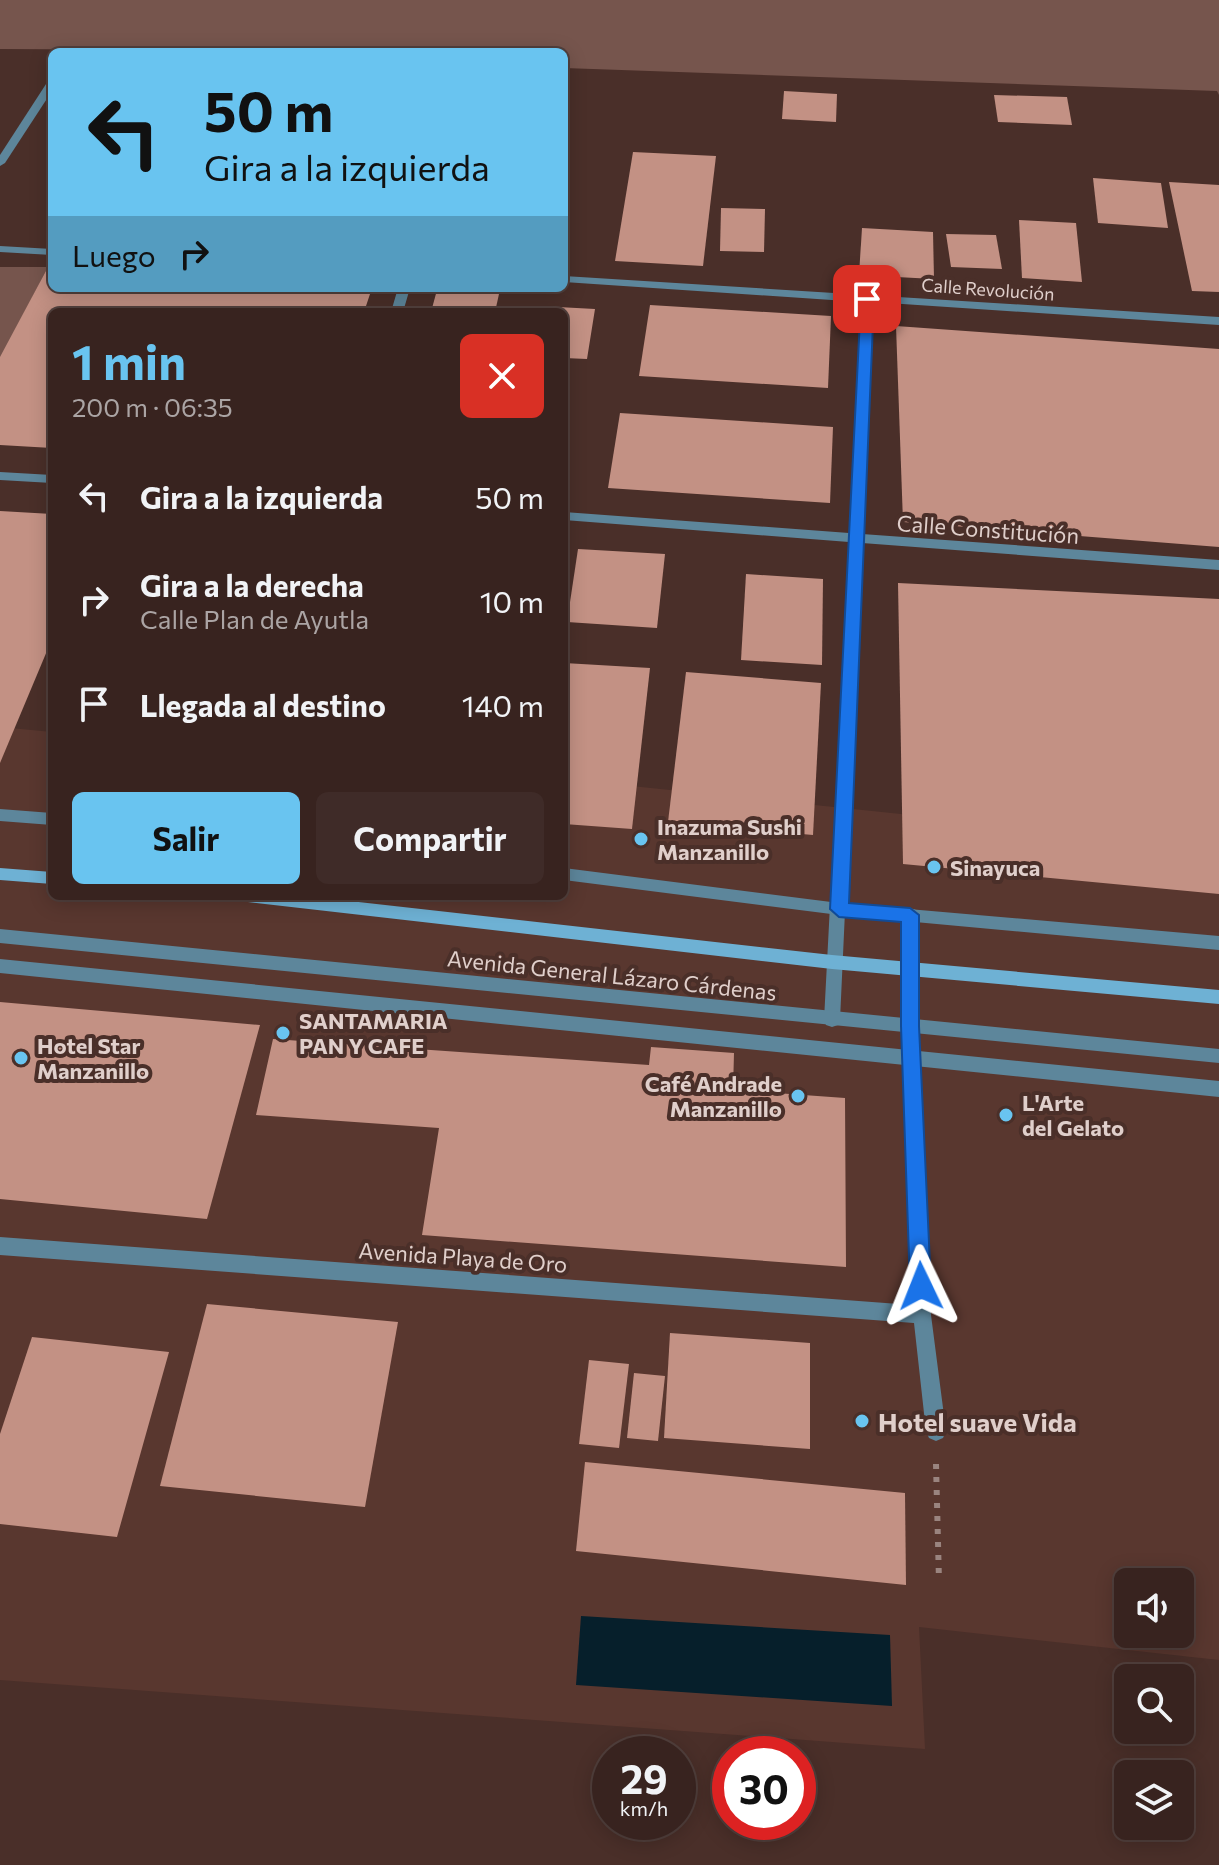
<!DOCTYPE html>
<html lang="es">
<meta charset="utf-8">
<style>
body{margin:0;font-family:Commissioner,sans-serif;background:#3f2b28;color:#f1f3f6;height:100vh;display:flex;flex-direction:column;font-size:30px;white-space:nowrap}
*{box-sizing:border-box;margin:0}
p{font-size:26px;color:#aba4a4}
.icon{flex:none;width:44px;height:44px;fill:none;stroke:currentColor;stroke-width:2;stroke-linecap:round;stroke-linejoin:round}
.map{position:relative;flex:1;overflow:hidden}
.sheet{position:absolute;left:48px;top:308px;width:520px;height:592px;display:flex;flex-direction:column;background:#38231f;border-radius:12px;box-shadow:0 4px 20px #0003,0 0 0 2px #52403d}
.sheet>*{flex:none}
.hud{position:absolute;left:48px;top:48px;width:520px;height:244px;border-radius:12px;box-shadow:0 4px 20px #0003,0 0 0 2px #52403d;background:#69c4f0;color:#111;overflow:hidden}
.buttons{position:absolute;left:1114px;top:1568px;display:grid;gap:16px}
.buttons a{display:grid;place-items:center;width:80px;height:80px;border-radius:12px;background:#38231f;box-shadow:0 4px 20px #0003,0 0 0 2px #52403d;font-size:40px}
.speed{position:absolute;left:592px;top:1736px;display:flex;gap:16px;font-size:40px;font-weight:700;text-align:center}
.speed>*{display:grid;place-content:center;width:104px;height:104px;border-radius:50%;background:#38231f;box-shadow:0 4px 20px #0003,0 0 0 2px #52403d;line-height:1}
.speed small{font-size:20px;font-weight:400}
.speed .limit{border:12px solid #d22;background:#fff;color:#111}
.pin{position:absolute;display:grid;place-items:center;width:68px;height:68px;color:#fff;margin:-34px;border-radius:16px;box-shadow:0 4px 12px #0006}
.me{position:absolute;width:88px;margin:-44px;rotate:358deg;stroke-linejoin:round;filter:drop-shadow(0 0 6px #0008)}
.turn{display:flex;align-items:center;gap:28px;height:168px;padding:0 24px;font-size:36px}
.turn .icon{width:104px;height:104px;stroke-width:2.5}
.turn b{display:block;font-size:56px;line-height:68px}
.then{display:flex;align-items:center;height:76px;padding:0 24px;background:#0003;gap:16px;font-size:30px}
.round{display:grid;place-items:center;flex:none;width:84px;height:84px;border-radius:12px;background:#3f2b28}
.summary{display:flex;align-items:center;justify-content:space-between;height:136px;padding:0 24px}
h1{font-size:48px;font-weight:700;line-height:60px;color:#69c4f0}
.button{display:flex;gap:16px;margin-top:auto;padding:16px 24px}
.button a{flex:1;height:92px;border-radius:12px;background:#69c4f0;color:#111;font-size:32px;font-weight:700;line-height:92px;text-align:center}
.button a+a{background:#3f2b28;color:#f1f3f6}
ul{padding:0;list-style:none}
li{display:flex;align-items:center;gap:24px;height:104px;padding:0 24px}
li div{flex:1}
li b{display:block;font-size:30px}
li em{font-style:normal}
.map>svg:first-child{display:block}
.built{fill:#59372f;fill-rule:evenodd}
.green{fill:#76554d}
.water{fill:#061f2b}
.building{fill:#c39184}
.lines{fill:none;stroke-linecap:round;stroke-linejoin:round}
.path{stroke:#9a847f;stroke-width:6;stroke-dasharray:5 8;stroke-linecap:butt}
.pedestrian{fill:#5d869b;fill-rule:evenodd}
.minor{fill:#5d869b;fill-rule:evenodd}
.tertiary{fill:#5d869b;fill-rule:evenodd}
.secondary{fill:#6eb1d4;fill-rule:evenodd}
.route{fill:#1a73e8;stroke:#114b97;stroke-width:2}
.poi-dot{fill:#69c4f0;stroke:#4a2f29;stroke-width:3}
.labels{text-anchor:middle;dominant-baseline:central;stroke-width:8;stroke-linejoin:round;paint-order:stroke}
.far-street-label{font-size:18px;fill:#e0cfcb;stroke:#4a2f29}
.street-label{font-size:22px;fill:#e0cfcb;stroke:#4a2f29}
.poi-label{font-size:22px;font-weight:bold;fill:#e0cfcb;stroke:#4a2f29;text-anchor:start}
.near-poi-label{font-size:26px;font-weight:bold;fill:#e0cfcb;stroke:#4a2f29;text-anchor:start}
</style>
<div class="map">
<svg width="1219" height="1865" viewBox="0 0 1219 1865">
<rect width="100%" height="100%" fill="#4a2f29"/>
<path class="built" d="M0,727L52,732V896H564V779L1219,847V1660L919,1627L925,1749L0,1680ZM1128,1582H1180V1634H1128Z"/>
<g class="green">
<path d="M0,0H1219V95L1217,91L564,68V52L0,49Z"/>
<path d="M0,267H48L1,357H0Z"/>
</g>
<path class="water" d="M581,1616L890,1635L892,1706L576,1685Z"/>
<g class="building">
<path d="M784,91L837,94L836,122L782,119Z"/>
<path d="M994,95L1067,97L1072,125L998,122Z"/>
<path d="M633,152L716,156L703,266L615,261Z"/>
<path d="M1093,178L1161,183L1168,228L1098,223Z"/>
<path d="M1169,182L1219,185V292L1192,291Z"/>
<path d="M721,208L765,209L764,252L720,251Z"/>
<path d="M1019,220L1076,223L1082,282L1022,278Z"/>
<path d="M862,228L933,232L934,279L859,275Z"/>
<path d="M946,234L996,235L1002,269L951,267Z"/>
<path d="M48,267H52V288H372L364,312H52V448L0,445V357Z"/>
<path d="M437,290L499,294L495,312H431Z"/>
<path d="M650,305L831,316L828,388L639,376Z"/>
<path d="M558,307L595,309L587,359L564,358V312H557Z"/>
<path d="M896,326L1219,349V547L903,522Z"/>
<path d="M620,413L833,427L830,503L608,488Z"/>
<path d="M0,511L52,514V639L0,763Z"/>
<path d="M578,549L665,554L657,628L567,622Z"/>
<path d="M746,574L823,579L822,665L741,660Z"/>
<path d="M898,583L1219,599V894L903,864Z"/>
<path d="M564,663L650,668L632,829L564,824Z"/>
<path d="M686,672L821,683L813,835L668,822Z"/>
<path d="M0,1002L260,1025L207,1219L0,1199Z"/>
<path d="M273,1039L649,1065L651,1047L734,1053L733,1090L845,1098L846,1267L422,1235L439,1128L256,1115Z"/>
<path d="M207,1304L398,1322L365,1507L160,1486Z"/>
<path d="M670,1333L810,1343V1449L664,1438Z"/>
<path d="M32,1337L169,1352L117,1537L0,1524V1434Z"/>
<path d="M589,1360L629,1364L619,1448L579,1444Z"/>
<path d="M634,1373L665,1376L658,1441L627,1438Z"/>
<path d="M585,1462L905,1493L906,1585L576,1551Z"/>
</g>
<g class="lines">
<path class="path" d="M936,1464L939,1581"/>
<path class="pedestrian" d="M0,959L1219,1081V1097L0,973Z"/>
<g class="minor">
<path d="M52,80V91L5,163L0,166V155L48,81Z"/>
<path d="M0,246L52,249V255L0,252Z"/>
<path d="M564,276L1219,317V325L873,302L862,534L1219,560V570L862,543L840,1020L838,1025L832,1027L826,1025L824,1020L849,542L564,520V512L849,533L861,302L564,282Z"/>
<path d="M398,288H410L403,312H391Z"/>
<path d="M0,472L52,475V483L0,480Z"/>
<path d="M910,908L916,910L918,915V1026L931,1315L946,1431L943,1438L936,1441L929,1438L926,1431L914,1323L0,1255V1237L912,1305L902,1026V915L904,910Z"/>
</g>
<g class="tertiary">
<path d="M0,809L52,813V825L0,821Z"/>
<path d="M564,868L839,903L1219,936V950L839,915L564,880Z"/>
<path d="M0,929L1219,1049V1063L0,943Z"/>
</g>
<g class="secondary">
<path d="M0,868L52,872V884L0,880Z"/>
<path d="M240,896H305L832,955L1219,990V1004L832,969L248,902L242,901Z"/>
</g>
</g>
<path class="route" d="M867,295L874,299L849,903L910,908L919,915V1026L931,1286L928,1293L921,1296L913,1293L910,1286L901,1026V922L839,917L830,909L861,299Z"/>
<g class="poi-dot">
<circle cx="641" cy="839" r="8"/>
<circle cx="934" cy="867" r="8"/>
<circle cx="283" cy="1033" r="8"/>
<circle cx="21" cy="1058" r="8"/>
<circle cx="798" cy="1096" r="8"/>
<circle cx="1006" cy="1115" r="8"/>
<circle cx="862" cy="1421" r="8"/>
</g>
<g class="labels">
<g class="far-street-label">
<text transform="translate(988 289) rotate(4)">Calle Revolución</text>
</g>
<g class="street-label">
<text transform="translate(988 529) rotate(4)">Calle Constitución</text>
<text transform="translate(612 975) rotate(6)">Avenida General Lázaro Cárdenas</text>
<text transform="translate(463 1257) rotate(4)">Avenida Playa de Oro</text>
</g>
<g class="poi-label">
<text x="657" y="826">Inazuma Sushi<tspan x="657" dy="25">Manzanillo</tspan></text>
<text x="950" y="867">Sinayuca</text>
<text x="299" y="1020">SANTAMARIA<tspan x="299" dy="25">PAN Y CAFE</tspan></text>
<text x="37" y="1045">Hotel Star<tspan x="37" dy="25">Manzanillo</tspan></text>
<text x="782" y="1083" text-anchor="end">Café Andrade<tspan x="782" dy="25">Manzanillo</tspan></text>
<text x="1022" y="1102">L'Arte<tspan x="1022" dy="25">del Gelato</tspan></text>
</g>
<g class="near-poi-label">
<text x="878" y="1421">Hotel suave Vida</text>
</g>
</g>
</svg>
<div class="buttons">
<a><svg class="icon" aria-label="sound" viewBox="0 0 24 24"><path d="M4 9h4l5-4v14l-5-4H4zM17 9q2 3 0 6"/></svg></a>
<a><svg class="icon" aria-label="search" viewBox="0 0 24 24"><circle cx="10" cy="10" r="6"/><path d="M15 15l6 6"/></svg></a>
<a><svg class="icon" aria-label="layers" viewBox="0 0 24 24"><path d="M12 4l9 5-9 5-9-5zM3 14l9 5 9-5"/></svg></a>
</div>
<div class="speed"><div>29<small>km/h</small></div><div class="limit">30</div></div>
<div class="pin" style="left:867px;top:299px;background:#d93025"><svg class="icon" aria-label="arrive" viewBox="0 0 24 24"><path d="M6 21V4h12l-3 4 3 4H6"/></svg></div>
<svg class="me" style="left:921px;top:1286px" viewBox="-20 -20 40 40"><path d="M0-17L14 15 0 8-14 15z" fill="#1a73e8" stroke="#fff" stroke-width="4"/></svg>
<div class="hud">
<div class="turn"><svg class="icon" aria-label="left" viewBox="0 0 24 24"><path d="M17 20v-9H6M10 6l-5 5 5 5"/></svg><div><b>50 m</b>Gira a la izquierda</div></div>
<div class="then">Luego<svg class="icon" aria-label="right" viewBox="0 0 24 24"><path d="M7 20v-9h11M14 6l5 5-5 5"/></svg></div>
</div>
<section class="sheet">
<div class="summary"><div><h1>1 min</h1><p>200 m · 06:35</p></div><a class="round" style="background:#d93025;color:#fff"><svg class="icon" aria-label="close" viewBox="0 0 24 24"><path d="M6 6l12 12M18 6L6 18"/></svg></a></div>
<ul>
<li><svg class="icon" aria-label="left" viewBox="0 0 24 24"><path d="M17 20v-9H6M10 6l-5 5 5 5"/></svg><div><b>Gira a la izquierda</b></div><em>50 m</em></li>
<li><svg class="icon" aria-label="right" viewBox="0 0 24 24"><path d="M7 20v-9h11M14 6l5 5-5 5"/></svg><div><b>Gira a la derecha</b><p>Calle Plan de Ayutla</p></div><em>10 m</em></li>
<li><svg class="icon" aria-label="arrive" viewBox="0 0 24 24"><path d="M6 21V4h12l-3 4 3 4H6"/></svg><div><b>Llegada al destino</b></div><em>140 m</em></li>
</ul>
<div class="button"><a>Salir</a><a>Compartir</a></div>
</section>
</div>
